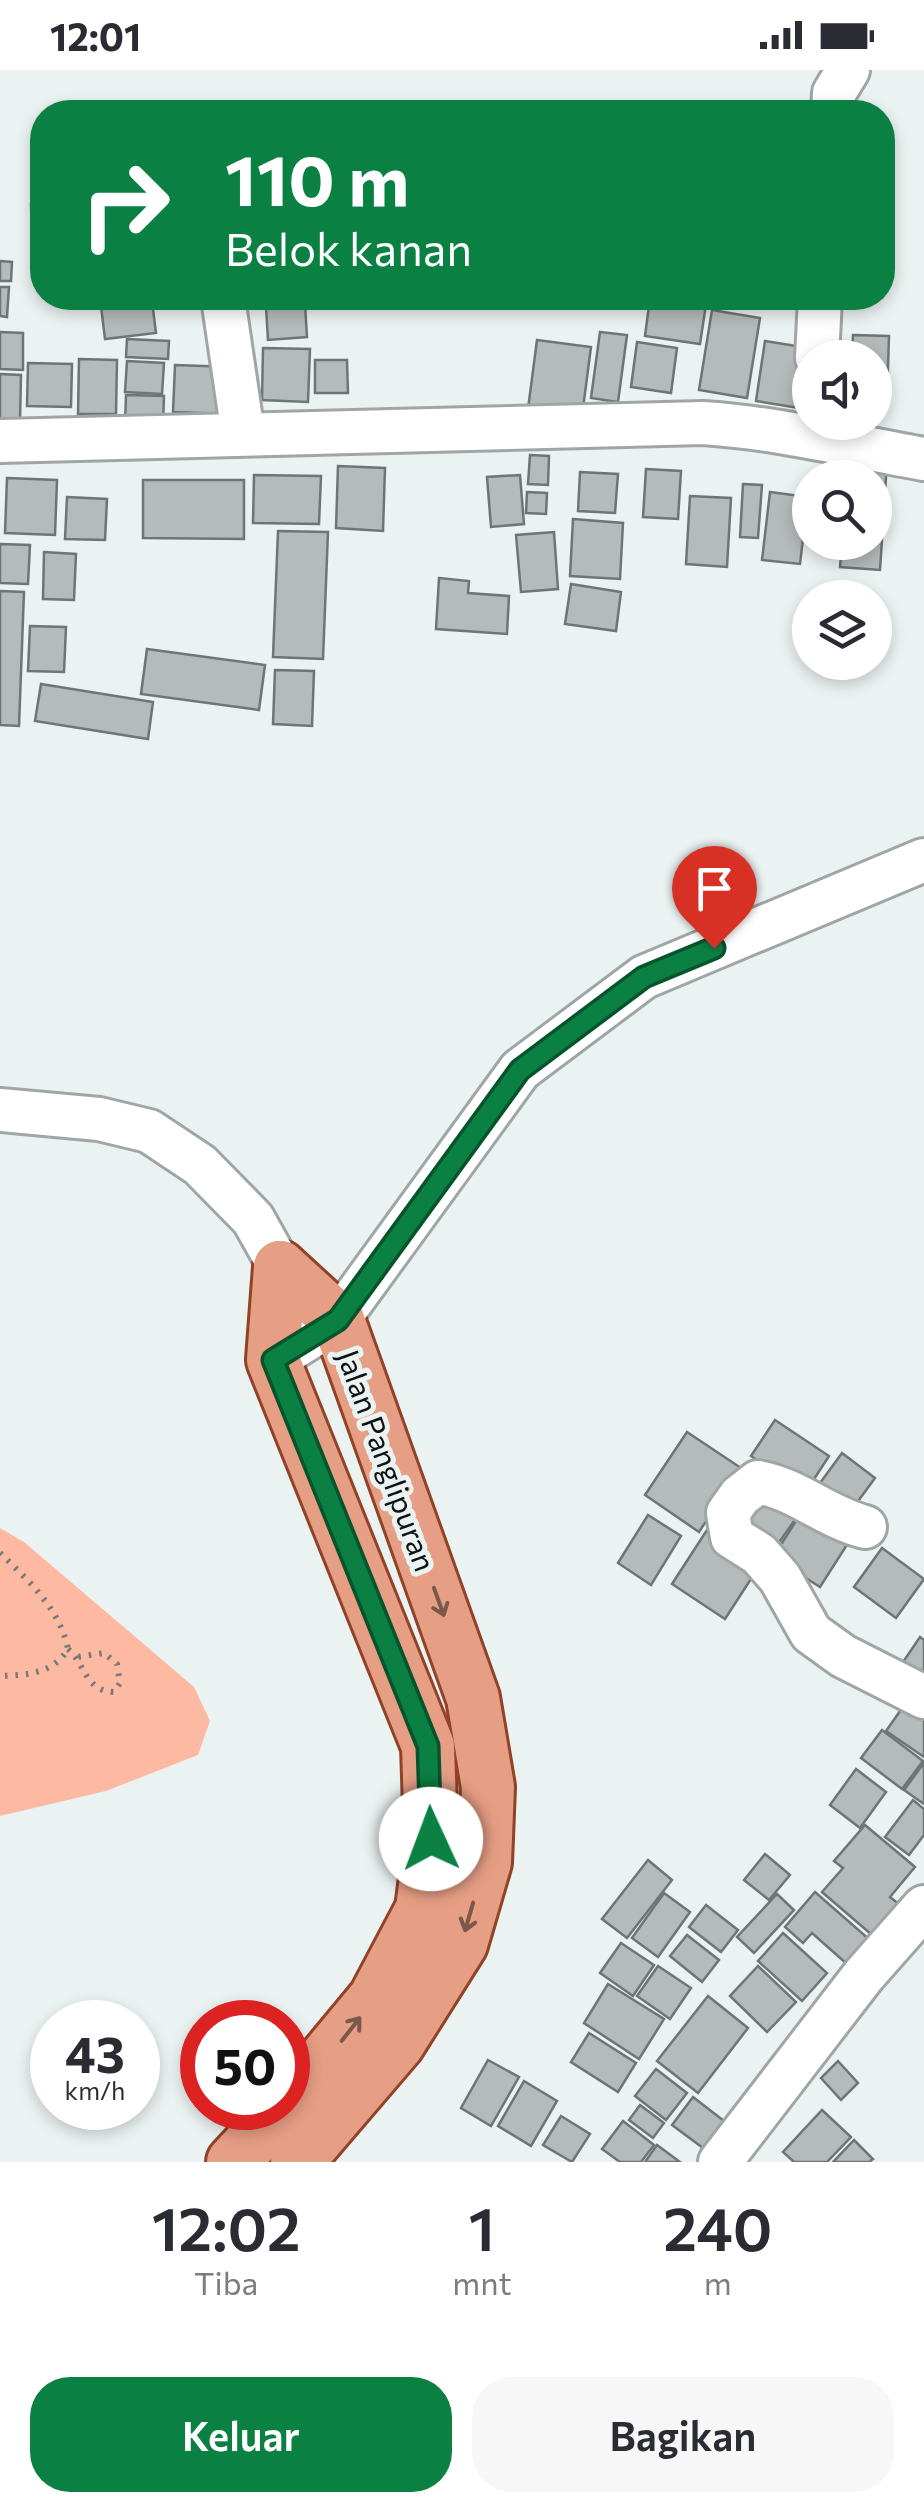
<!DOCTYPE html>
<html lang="id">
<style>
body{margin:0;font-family:Commissioner,sans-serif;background:#f7f7f7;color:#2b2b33;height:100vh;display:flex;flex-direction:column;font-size:38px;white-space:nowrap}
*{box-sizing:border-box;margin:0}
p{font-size:32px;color:#7c7c81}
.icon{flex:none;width:55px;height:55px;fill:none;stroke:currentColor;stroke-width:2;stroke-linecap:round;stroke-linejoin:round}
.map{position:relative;height:2092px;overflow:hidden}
.side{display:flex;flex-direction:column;background:#fff;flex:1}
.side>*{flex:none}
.guide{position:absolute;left:30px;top:30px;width:865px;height:210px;border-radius:40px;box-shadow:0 5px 15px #0003;background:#0b8043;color:#fff;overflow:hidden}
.tools{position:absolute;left:792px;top:270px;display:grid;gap:20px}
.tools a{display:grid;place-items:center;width:100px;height:100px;border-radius:50%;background:#fff;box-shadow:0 5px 15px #0003;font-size:50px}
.speed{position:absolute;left:30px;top:1930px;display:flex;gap:20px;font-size:50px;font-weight:700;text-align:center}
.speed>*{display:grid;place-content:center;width:130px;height:130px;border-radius:50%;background:#fff;box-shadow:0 5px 15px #0003;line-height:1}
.speed small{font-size:25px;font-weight:400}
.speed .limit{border:15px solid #d22;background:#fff;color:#111}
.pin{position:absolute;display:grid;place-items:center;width:85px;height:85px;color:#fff;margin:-102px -42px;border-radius:50% 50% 50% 0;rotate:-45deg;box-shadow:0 0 10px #0007}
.pin .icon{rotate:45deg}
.me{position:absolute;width:110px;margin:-55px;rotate:358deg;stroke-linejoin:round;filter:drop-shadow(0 0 8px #0008)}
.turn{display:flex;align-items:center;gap:35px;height:210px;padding:0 30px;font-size:45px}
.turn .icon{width:130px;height:130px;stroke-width:2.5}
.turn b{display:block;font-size:70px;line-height:85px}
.eta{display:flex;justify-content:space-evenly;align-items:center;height:170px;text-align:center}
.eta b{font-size:60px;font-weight:600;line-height:70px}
.primary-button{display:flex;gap:20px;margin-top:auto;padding:20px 30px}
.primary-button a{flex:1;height:115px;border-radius:40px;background:#0b8043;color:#fff;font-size:40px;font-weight:600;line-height:115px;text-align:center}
.primary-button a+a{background:#f7f7f7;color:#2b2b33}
.status{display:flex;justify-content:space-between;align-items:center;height:70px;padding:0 50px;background:#fff;direction:ltr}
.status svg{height:28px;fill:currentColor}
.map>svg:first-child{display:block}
.green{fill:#feb9a2}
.building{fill:#b5bbbb;stroke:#6f7575;stroke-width:2.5}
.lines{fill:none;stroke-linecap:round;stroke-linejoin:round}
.minor-casing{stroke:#9fa6a5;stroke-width:48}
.major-casing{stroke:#904327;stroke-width:58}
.path{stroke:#757a7a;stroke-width:6;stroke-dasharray:2.5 8;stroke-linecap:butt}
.minor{stroke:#fff;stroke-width:42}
.major{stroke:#e69e84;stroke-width:52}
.oneway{stroke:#7a584b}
.route-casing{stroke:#07532c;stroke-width:25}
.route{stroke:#0b8043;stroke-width:18}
.labels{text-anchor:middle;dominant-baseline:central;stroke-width:10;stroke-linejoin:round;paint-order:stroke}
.street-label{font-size:30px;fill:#0f1212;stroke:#ebf2f2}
</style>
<div class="status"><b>12:01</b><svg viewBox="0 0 49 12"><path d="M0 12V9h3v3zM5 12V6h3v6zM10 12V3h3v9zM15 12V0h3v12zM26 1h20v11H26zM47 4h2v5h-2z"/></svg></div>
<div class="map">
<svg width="924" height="2092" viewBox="0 0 924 2092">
<rect width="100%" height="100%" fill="#ebf2f2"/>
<path class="green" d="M0,1458L24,1472L194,1617L210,1651L198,1685L106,1721L0,1746Z"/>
<g class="building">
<path d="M31,134H42V162H32Z"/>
<path d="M0,191L12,192L11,211H0Z"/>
<path d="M0,217H9L7,247L0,246Z"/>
<path d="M650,228H707L700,274L645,266Z"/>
<path d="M152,231L156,263L105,269L101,236Z"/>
<path d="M305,234L307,267L268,270L266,237Z"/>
<path d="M712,240L760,248L747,328L699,320Z"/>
<path d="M0,262L23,263V300L0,299Z"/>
<path d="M600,262L627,265L618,332L591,328Z"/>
<path d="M853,265L889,266L887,329L875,328V288H852Z"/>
<path d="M127,269L169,271L168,289L126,287Z"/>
<path d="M537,270L591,277L582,346L528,339Z"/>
<path d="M765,271L815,279L810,288L805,339L756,331Z"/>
<path d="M637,272L677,278L671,323L631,317Z"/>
<path d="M263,278L310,279L308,332L262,330Z"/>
<path d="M79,289L117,290L116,344H78Z"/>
<path d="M315,290H347L348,323H315Z"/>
<path d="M127,291L164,293L162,324L125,322Z"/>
<path d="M28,293L72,294L71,337L27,336Z"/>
<path d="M175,295L231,297L229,344L173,342Z"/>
<path d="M0,304L21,305L20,352H0Z"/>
<path d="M126,325L164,326L163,355L125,354Z"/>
<path d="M530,385L549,386L548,415L528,414Z"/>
<path d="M847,390L887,392L880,500L840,497L842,472H875V408H846Z"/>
<path d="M338,396L385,398L383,461L336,458Z"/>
<path d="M646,399L681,401L678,449L643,447Z"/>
<path d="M580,402L618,404L615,443L578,441Z"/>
<path d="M254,405L321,406L319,454L253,453Z"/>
<path d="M520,405L524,454L491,457L487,407Z"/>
<path d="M7,408L57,410L55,465L5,463Z"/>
<path d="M143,410H244V469L143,468Z"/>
<path d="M743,414L762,415L758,468L740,467Z"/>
<path d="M527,422L547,423L546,444L526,443Z"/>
<path d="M770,422L808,427L800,494L762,490Z"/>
<path d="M690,426L731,428L727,497L686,494Z"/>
<path d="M67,427L107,429L105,470L65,469Z"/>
<path d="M573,449L623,453L620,509L570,506Z"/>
<path d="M278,461L328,462L323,589L273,587Z"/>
<path d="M554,462L558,519L521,522L516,465Z"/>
<path d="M0,474L30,475L28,514L0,513Z"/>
<path d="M44,482L76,484L74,530L43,529Z"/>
<path d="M439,508L469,511L468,523L509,526L507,564L436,559Z"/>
<path d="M571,514L621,522L616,561L565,554Z"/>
<path d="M0,521L24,522L19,656L0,655Z"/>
<path d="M30,556L66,557L64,602L28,601Z"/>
<path d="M147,579L265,595L259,640L141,624Z"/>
<path d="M275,600L314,601L312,656L273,654Z"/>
<path d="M41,614L153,632L148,669L35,651Z"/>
<path d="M775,1350L829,1386L805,1423L751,1386Z"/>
<path d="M687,1362L741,1398L699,1462L645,1425Z"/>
<path d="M842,1383L875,1408L845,1449L812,1424Z"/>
<path d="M770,1419L801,1441L771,1484L740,1462Z"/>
<path d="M805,1437L852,1467L820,1517L773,1487Z"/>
<path d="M648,1445L681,1466L651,1515L618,1493Z"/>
<path d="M707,1460L760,1495L725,1549L672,1514Z"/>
<path d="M882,1478L924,1509L896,1548L854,1517Z"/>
<path d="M920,1567L924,1570V1603L899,1598Z"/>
<path d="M905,1634L924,1646V1687L886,1661Z"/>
<path d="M882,1660L923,1691L902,1719L861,1688Z"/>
<path d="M924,1693V1734L904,1720Z"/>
<path d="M856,1699L886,1722L860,1758L830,1735Z"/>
<path d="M913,1730L924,1739V1765L909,1785L885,1767Z"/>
<path d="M865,1755L915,1797L890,1827L905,1839L879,1871L822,1822L843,1798L834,1791Z"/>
<path d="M765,1784L790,1805L769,1830L744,1810Z"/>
<path d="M648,1790L672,1810L627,1868L602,1849Z"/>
<path d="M815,1822L870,1870L848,1895L812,1863L803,1873L785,1857Z"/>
<path d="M664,1823L690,1842L658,1887L632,1868Z"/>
<path d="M777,1824L794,1840L754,1883L737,1867Z"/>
<path d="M706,1835L738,1860L721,1882L689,1857Z"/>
<path d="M783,1863L827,1903L802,1931L758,1891Z"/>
<path d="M687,1865L719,1890L702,1912L670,1886Z"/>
<path d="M621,1873L654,1895L633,1926L600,1903Z"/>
<path d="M658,1896L691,1918L670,1949L637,1926Z"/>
<path d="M758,1896L796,1932L767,1962L730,1926Z"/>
<path d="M608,1914L664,1949L639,1989L584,1953Z"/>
<path d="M708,1926L748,1958L698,2023L657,1991Z"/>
<path d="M589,1963L636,1993L618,2022L571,1992Z"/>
<path d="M488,1990L519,2007L491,2056L461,2038Z"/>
<path d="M838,1991L858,2013L841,2030L821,2008Z"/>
<path d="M656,1999L687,2023L666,2050L635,2026Z"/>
<path d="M524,2011L557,2031L531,2076L498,2056Z"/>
<path d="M693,2027L724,2051L703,2078L672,2055Z"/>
<path d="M640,2035L664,2053L653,2068L629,2050Z"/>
<path d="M822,2040L851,2067L827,2092H794L783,2082Z"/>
<path d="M561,2046L590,2064L572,2092L543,2075Z"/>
<path d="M623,2051L654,2075L641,2092H620L602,2079Z"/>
<path d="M854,2070L873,2089L869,2092H833Z"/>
<path d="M657,2075L680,2092H645Z"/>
</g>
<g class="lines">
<g class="minor-casing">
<g id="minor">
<path d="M833,42L834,23L848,0"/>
<path d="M223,228L243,364"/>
<path d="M817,288L820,228"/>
<path d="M0,371L703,353C779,358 850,376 924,389"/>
<path d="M0,1040L99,1049L149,1061L200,1095L253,1149L280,1197"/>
<path d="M273,1290L338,1250L520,1000L644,907L924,790"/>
<path d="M865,1457C826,1447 797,1419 758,1412L740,1426L728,1443L732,1467L759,1484L780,1508L811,1563L843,1586L924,1627"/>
<path d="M720,2092L864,1905L924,1837"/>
</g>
</g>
<g class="major-casing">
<g id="major">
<path d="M280,1197L338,1250L473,1628L488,1717L485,1792L461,1874L398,1974L297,2092"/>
<path d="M280,1197L273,1290L428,1676L431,1769L422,1839L375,1928L288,2033"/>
<path d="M233,2092L283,2038"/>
</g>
</g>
<g class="path">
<path d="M0,1483C28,1510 60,1539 68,1579C53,1604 27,1605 0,1606"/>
<path d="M68,1579C86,1595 85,1621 114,1622L120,1613L117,1594L104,1583L77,1587"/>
</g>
<use href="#minor" class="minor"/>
<use href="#major" class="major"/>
</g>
<defs><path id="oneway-shaft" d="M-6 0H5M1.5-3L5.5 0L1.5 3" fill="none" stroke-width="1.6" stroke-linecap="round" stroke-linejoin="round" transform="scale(2.5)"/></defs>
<g class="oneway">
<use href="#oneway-shaft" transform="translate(439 1532) rotate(70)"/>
<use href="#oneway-shaft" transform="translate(469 1847) rotate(106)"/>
<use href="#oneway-shaft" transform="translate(351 1959) rotate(-52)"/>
</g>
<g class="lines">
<g class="route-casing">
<path id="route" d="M431,1769L428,1676L273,1290L338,1250L520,1000L644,907L714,878"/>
</g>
<use href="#route" class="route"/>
</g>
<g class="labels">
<g class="street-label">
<text transform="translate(388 1390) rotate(70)">Jalan Panglipuran</text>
</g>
</g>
</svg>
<div class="tools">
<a><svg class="icon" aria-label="sound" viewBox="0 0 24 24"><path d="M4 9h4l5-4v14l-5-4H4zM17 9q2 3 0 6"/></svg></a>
<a><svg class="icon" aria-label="search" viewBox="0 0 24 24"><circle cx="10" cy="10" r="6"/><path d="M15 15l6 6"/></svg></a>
<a><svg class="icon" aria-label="layers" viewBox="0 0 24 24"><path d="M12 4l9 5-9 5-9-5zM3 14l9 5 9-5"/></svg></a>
</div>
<div class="speed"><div>43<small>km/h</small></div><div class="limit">50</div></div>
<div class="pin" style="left:714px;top:878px;background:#d93025"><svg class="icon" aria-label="arrive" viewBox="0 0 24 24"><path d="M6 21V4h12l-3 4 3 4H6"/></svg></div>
<svg class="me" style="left:431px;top:1769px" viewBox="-20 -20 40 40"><circle r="19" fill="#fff"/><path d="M0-13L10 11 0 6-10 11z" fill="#0b8043"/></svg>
<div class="guide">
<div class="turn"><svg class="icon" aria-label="right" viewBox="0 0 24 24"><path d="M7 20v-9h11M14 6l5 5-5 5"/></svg><div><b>110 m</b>Belok kanan</div></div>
</div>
</div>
<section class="side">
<div class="eta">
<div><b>12:02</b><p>Tiba</p></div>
<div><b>1</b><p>mnt</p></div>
<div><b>240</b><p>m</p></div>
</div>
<div class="primary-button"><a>Keluar</a><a>Bagikan</a></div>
</section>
